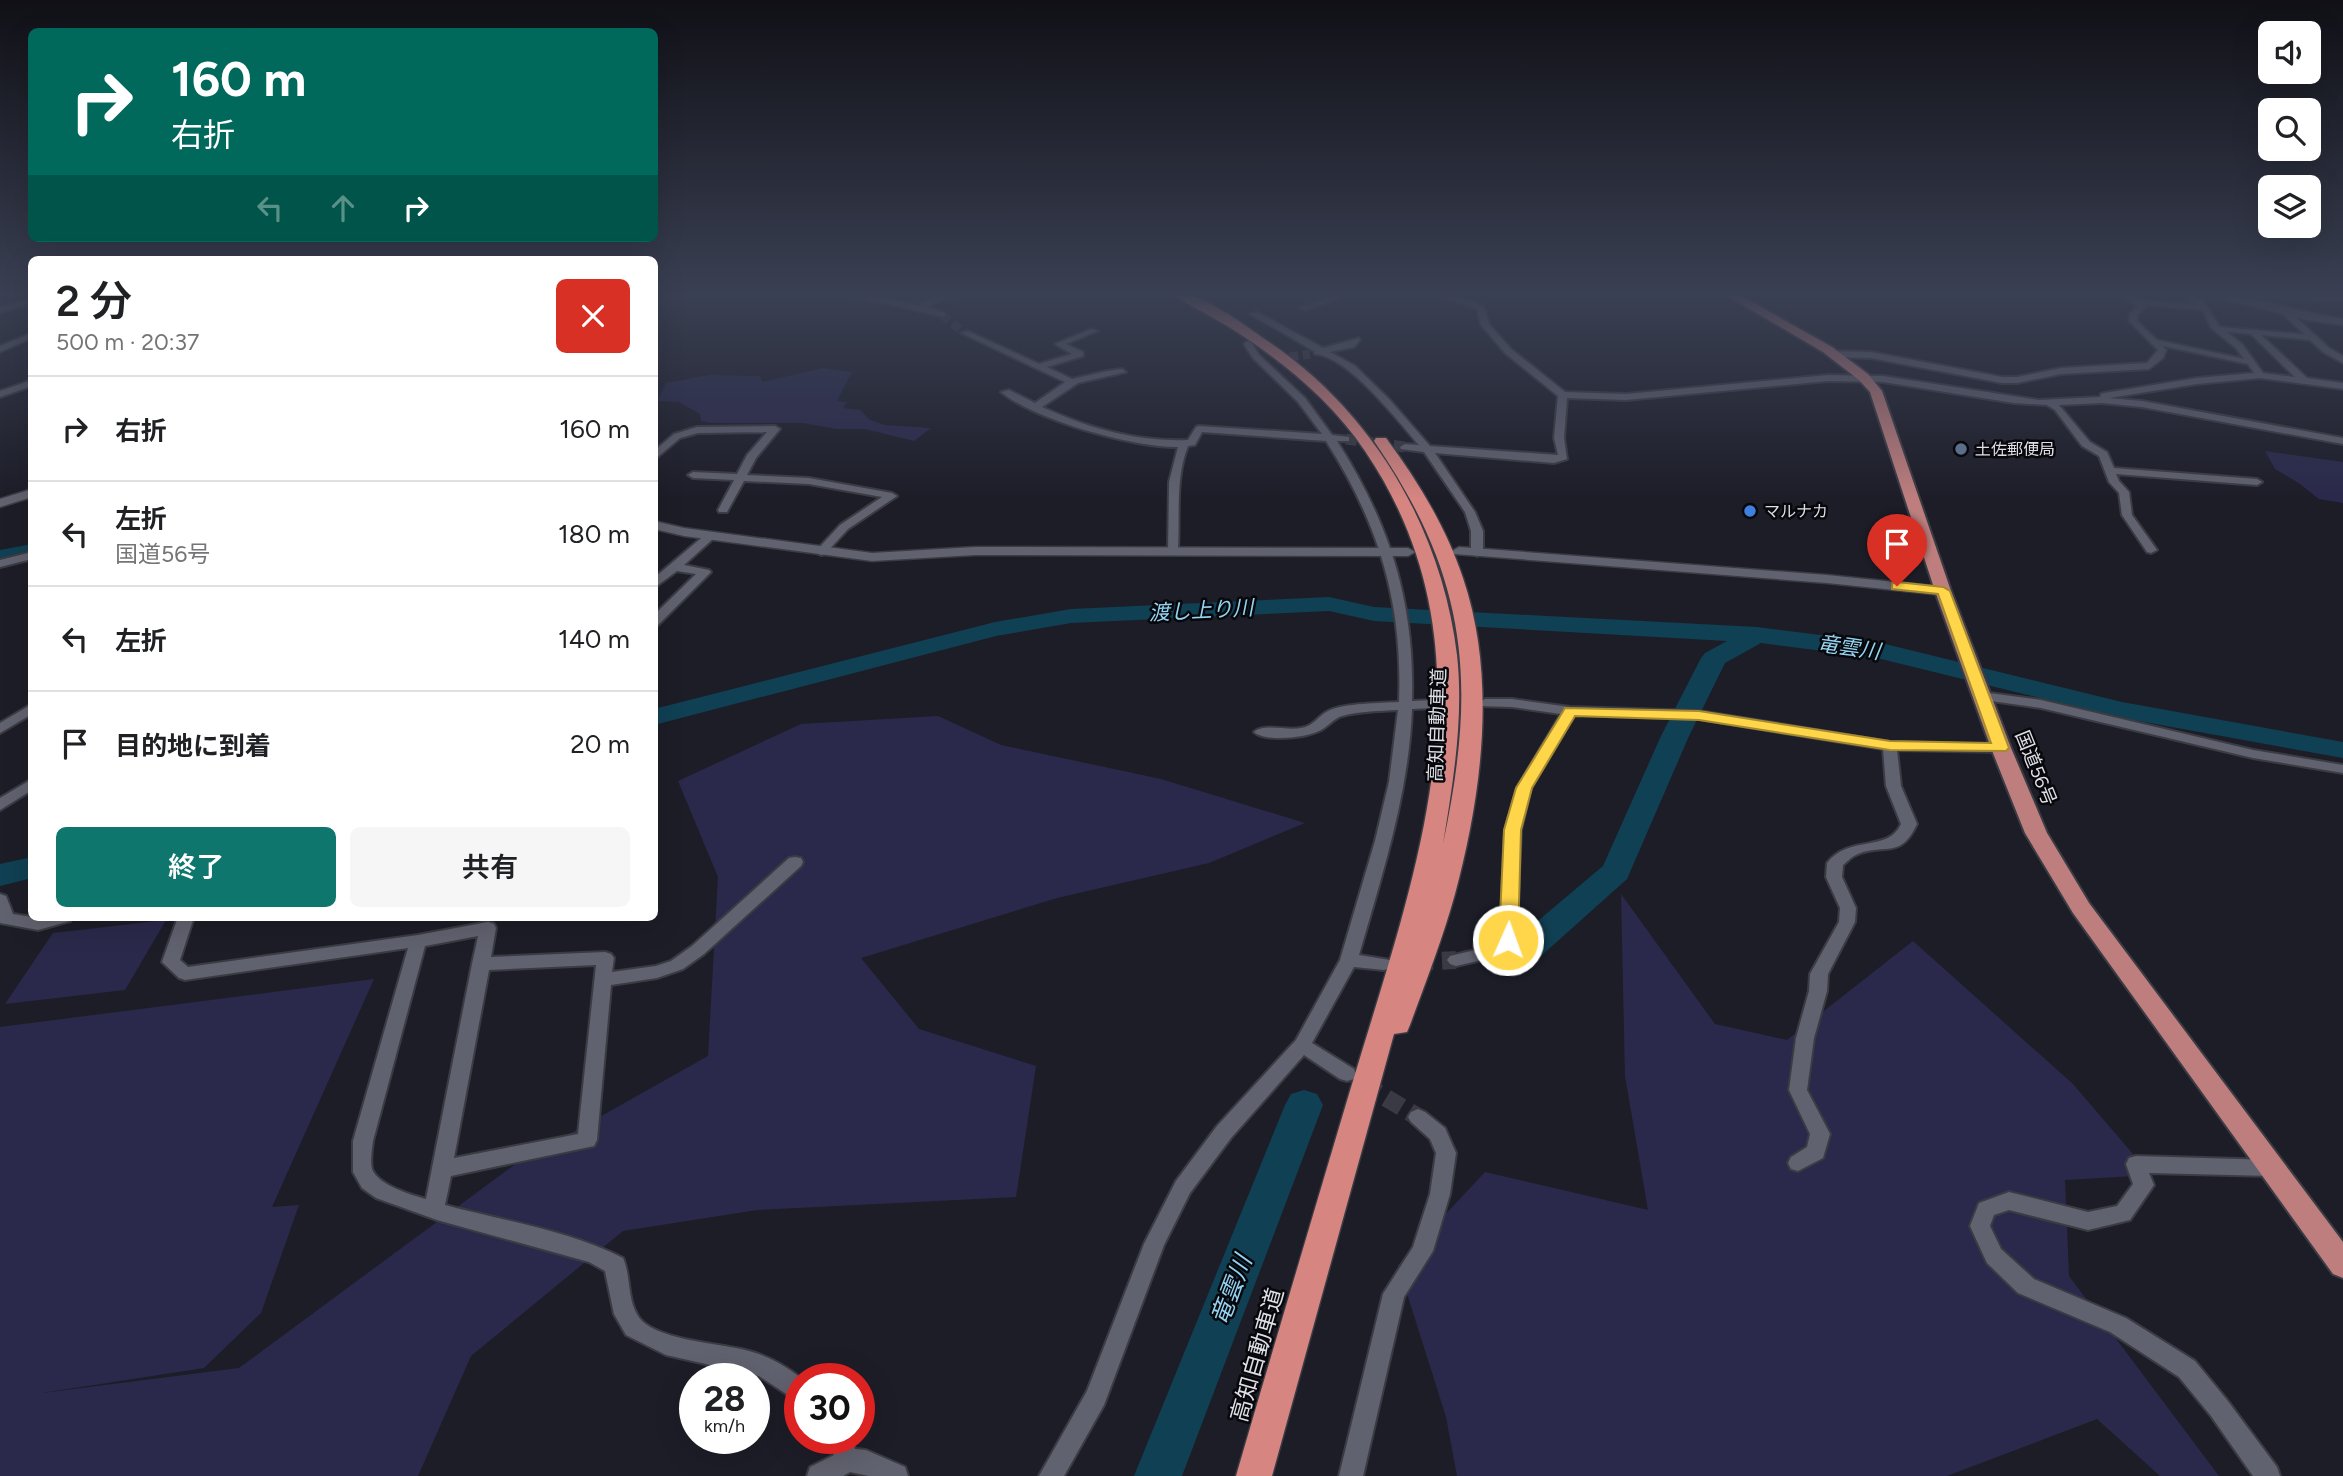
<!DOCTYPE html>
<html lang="ja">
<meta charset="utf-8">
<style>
body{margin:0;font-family:Figtree,"Noto Sans JP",sans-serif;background:#f6f6f6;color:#202124;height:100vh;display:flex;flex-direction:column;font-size:26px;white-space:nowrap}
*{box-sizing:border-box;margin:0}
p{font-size:23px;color:#757577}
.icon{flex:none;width:38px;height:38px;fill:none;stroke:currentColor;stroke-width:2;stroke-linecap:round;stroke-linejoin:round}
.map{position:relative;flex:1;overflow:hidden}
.details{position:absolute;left:28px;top:256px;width:630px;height:665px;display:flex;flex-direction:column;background:#fff;border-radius:10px;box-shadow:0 7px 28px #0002}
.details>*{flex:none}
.hud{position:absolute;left:28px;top:28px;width:630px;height:214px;border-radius:10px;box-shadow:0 7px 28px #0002;background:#00695c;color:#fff;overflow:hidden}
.fabs{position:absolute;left:2258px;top:21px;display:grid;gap:14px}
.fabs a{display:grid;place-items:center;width:63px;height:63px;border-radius:10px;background:#fff;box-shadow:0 7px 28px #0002;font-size:35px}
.speed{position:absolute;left:679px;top:1363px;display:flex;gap:14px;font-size:35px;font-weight:700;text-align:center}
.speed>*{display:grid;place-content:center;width:91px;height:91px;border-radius:50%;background:#fff;box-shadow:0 7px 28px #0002;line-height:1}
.speed small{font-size:18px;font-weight:400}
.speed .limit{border:10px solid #d22;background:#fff;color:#111}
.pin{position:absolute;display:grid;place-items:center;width:60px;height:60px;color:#fff;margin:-72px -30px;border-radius:50% 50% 50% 0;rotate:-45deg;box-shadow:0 0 7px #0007}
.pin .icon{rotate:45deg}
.me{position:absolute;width:77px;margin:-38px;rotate:2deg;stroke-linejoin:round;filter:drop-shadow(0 0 5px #0008)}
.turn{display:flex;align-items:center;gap:24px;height:147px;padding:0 28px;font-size:32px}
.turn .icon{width:91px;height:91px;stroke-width:2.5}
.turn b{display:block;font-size:49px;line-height:60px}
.lanes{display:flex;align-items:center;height:66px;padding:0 28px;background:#0003;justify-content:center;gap:35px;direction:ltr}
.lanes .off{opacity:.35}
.round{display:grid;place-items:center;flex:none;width:74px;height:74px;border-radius:10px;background:#f6f6f6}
.head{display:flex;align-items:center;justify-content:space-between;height:119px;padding:0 28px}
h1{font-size:42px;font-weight:600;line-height:52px}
.button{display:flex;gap:14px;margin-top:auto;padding:14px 28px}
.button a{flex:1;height:80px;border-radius:10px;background:#0f766e;color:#fff;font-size:28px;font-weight:600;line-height:80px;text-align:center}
.button a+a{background:#f6f6f6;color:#202124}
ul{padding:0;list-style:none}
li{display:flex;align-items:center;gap:21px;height:105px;padding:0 28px;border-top:2px solid #e0e0e0}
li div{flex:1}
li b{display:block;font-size:26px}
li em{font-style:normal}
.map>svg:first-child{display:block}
.green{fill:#2a294b}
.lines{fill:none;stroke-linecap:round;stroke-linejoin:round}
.river{fill:#104053;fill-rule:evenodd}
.minor-tunnel-far2{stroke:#3a3a44;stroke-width:9;stroke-dasharray:9 4.5;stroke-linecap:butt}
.minor-tunnel-far1{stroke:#3a3a44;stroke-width:11;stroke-dasharray:11 5;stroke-linecap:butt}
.minor-tunnel{stroke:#3a3a44;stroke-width:18;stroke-dasharray:18 9;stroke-linecap:butt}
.minor-casing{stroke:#3b3b43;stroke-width:4}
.tertiary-casing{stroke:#3b3b43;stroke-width:3}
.secondary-casing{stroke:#3b3b43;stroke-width:4}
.trunk-casing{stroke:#3b3b43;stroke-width:4}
.motorway-casing{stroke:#3b3b43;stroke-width:3}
.minor{fill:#61626f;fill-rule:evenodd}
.tertiary{fill:#61626f;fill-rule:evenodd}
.secondary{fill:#61626f;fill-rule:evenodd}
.trunk{fill:#be7e7e;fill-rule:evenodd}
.motorway{fill:#d68581;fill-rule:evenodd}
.route{fill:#ffd54a;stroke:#a68a30;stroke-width:2}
.service-dot{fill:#5c6f8a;stroke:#08080c;stroke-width:2.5}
.shop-dot{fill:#3f7fe0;stroke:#08080c;stroke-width:2.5}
.labels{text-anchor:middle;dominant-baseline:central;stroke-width:5;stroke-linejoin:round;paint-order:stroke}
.far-poi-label{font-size:16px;fill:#dedee6;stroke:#08080c;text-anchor:start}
.street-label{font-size:19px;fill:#dedee6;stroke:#08080c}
.water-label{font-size:21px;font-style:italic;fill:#93d4f3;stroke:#08080c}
.near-street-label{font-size:23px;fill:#dedee6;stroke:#08080c}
.near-water-label{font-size:24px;font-style:italic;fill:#93d4f3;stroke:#08080c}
</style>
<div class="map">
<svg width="2343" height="1476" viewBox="0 0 2343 1476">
<rect width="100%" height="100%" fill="#1d1d28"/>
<g class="green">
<path d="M823,368L852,372L837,401L847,402L843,408L860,410L870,420L885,425L931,428L914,441L865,429H836L803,423H711L701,421L700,414L679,402L657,401L666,383L709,375L760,376L762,382Z"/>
<path d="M2265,451L2343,462V503L2319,499L2300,484L2275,469Z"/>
<path d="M938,716L1001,745L1161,779L1305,823L1209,863L1057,898L861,958L919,1029L1036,1066L1016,1197L757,1210L623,1231L471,1356L418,1476H0V1027L374,979L272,1207L299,1205L261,1313L204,1368L42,1393L239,1368L514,1165L708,1056L718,877L678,781L801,724Z"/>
<path d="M1621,894L1715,1024L1787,1040L1913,941L2073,1084L2151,1175L2065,1180L2069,1276L2219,1476H2160L2097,1419L1947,1476H1457L1446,1417L1398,1265L1485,1172L1648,1210L1625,1076Z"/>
<path d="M166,920L125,990L5,1004L53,933Z"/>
</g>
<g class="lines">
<g class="river">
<path d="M32,544V558L0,564V550Z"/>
<path d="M1329,597L1374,607L1757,627L1877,642L2122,702L2343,742V758L2122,718L1877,658L1761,643L1725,663L1689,736L1627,879L1532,964L1520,967L1508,964L1503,955L1508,946L1603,866L1661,736L1701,658L1705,653L1727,641L1374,621L1329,611L1071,623L996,636L654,725V709L995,622L1071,609Z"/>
<path d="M32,857V878L0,886V864Z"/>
<path d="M1304,1090L1317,1094L1323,1105L1182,1476H1134L1285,1105L1291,1094Z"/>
</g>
<g class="minor-tunnel-far2">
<path d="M942,315L965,333"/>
<path d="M1276,359L1310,354"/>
</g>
<path class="minor-tunnel-far1" d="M1346,439L1405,447"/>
<g class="minor-tunnel">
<path d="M1415,962L1456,960"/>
<path d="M1363,1084L1418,1117"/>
</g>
<g class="minor-casing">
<g id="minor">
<path d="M834,292H851L918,305L942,294L982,292L944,298L927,307L945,313V317Z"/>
<path d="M1345,292H1358L1306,310L1299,308Z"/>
<path d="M1426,292H1439L1484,306L1489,324L1511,349L1565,392L1626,394L1828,375L1883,376L2039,400L2100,397L2101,394L2104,393L2197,378L2254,373L2248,364L2163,346L2166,350L2163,358L2149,369L2061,374L2017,383H2002L1871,358L1831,357L1827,354L1831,351L1871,352L2002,377H2017L2061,368L2147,363L2158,350L2129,321L2130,313L2137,307L2116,292H2126L2139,300L2197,305L2181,292C2204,292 2209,312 2220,327L2304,334L2281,312L2288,310L2329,348L2343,356V363L2323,352L2310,340L2261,335L2307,378L2343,383V389L2260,378L2197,384L2109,398L2142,401L2343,438V444L2142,407L2102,403L2059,405L2090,442L2107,452L2114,468L2257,479L2262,482L2257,485L2116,474L2119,481L2129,492L2132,515L2157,550L2151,553L2147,552L2122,515L2119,493L2109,482L2099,456L2082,446L2055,410L2047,405L2014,403L1883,382L1828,381L1626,400L1567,398L1564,438L1567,459L1554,463L1435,453L1475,512L1483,531V553L1477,556L1471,553V531L1465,512L1424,452L1401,449L1400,447L1405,444L1419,445C1398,421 1348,356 1315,354L1314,351L1250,314L1257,312L1323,348L1359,338L1360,340L1354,347L1330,352L1355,366L1389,399L1430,446L1558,455L1554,438L1558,396L1505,353L1481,325L1477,309ZM2143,305L2203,310L2211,328L2236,348L2244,359L2157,340L2137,321L2138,314L2145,308ZM2227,332L2251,334L2295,377L2263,373L2242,344Z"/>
<path d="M2241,292L2343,297V301L2243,296L2239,294Z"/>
<path d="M32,299V304L0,312V307Z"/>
<path d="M1091,329L1098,331L1066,344L1083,352V356L1047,367L1072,379L1107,371L1122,369L1126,372L1078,383L1042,407C1088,428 1137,442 1188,440L1196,427L1199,426L1322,434L1298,402L1253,358L1244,344L1248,341L1251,342L1259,355L1305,398L1332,435L1349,437V441H1337C1390,524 1415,603 1412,701L1434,700L1441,704L1434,708L1412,709C1409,793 1382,875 1359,955L1390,960L1393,964L1390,968L1384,970L1354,967L1312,1043L1354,1069L1356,1074L1354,1079L1347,1081L1340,1079L1304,1055L1231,1138L1190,1193L1164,1245L1104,1405L1064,1476H1039L1087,1391L1144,1244L1176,1181L1217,1126L1296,1040L1340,960L1375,841L1389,782L1398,710C1379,711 1361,711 1342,716C1334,718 1328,727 1319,731C1305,738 1265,742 1254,732C1264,723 1287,731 1301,728C1314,726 1318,716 1328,711C1344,703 1381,703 1399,702C1403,603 1379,524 1326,441L1202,432L1195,445L1188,446C1175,479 1180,515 1178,550L1176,552H1168L1169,482L1178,447C1134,448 1035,420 1001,392L1009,390L1035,403L1065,382L961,333L968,331L1039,364L1072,354L1055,344Z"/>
<path d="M32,333V338L0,352V346Z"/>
<path d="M32,380V386L0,397V391Z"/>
<path d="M775,426L780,429L756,458L747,475L809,478L892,493L897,496L848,529L825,554L821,555L815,552L840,525L882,497L809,484L744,481L727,512H719L718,510L734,480L693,478L688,475L693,472L737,474L747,455L767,432L698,433L680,438L654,460V451L674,434L697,427Z"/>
<path d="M710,533L716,536L714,538L684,565L709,570L711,572L658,625L654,626V615L696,574L677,571L654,588V578L706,534Z"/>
<path d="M32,552V559L0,567V560Z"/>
<path d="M1982,692L2041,700L2253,750L2343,765V773L2253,758L2041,708L1977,699L1975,696Z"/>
<path d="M1485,699H1512L1570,707L1699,711L1890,742L2006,745L2008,748L2006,751L2001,752L1897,750L1901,786L1917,824C1900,861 1883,842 1856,855C1851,857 1847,862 1843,865L1842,877L1856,908L1855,922L1828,974L1827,991L1814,1038L1807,1090L1830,1134L1823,1158L1798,1171L1791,1169L1788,1163L1791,1157L1807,1147L1810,1134L1789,1090L1796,1038L1809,991L1810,974L1839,922L1840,908L1826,877L1827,863C1850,834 1888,853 1901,824L1886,786L1883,749L1699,719L1574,715L1531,788L1521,830L1516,940L1499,956L1456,966L1450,964L1447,960L1450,956L1488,947L1500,938L1505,830L1517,788L1561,714L1512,707L1480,706L1478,703Z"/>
<path d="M32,704V714L0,733V723Z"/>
<path d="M32,779V790L0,810V798Z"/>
<path d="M795,857L801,858L803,862L801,866L704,954L683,969L657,978L611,985L597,1140L594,1146L451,1176L445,1205C504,1221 568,1230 623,1258C631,1276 627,1299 638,1316C653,1340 718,1343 745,1350C766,1355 785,1365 802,1379H800V1403L759,1376L666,1355L626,1335L614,1314L605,1271L589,1262L437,1220L376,1198L362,1188L353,1172V1141L408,948L185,980L179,978L162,962L178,917H194L180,960L188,967L418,935L488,922L494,924L496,928L491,957L605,952L611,954L614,958L612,972L656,966L671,961L692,946L789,858ZM478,936L472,964L426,1199C411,1195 378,1185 372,1169C370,1161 372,1150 373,1141L425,946ZM596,965L578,1134L454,1158L489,970Z"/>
<path d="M0,894L6,896L13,914L38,918L72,917L70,921L38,930L0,923Z"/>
<path d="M1418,1109L1425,1112L1445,1128L1456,1153L1450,1194L1433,1251L1404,1297L1363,1476H1339L1383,1294L1413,1247L1430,1194L1436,1153L1430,1139L1411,1122L1408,1117L1411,1112Z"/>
<path d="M2136,1156L2272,1160L2279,1162L2282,1168L2279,1174L2272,1176L2149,1173L2154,1185L2130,1220L2088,1230L2009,1210L1994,1215L1990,1226L2001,1249L2034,1279L2126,1318L2195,1361L2227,1400L2277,1467L2280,1476H2253L2211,1416L2179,1377L2110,1332L2018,1293L1987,1263L1970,1226L1979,1203L2009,1192L2088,1212L2117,1206L2133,1184L2126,1164L2129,1158Z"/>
<path d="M827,1438H851L855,1449L866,1450L905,1467L908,1476H869L850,1472L843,1476H807L810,1467L834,1455Z"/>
</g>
</g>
<g class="tertiary-casing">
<g id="tertiary">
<path d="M32,489V497L0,507V499Z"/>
<path d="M654,521L684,528L872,553L975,547L1408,548L1415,552L1408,556L975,555L872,561L684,536L654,529Z"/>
<path d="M1459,547L1827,575L1943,587L1950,591L1943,595L1827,583L1454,554L1452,551Z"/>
</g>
</g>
<g class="secondary-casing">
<path id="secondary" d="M2197,292C2245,292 2295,312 2343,319V325L2307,320Z"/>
</g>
<g class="trunk-casing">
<path id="trunk" d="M1721,292H1734L1832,347L1868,374L1882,391L1951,591L2011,748L2047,833L2089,903L2343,1242V1278L2333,1274L2073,913L2025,833L1991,748L1935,591L1870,392L1859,380L1823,352Z"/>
</g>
<g class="motorway-casing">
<path id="motorway" d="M1172,292C1202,292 1244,325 1269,342C1374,413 1442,530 1457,655C1464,717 1453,783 1443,844C1477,683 1469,579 1374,441L1376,438H1386C1418,481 1446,527 1463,578C1497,678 1482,794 1455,894C1443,938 1426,981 1410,1025L1407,1032L1394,1034L1272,1476H1236C1273,1349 1311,1222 1349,1094C1412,882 1504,656 1365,451C1330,399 1281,360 1229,327C1210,315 1188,306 1172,292Z"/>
</g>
<use href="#minor" class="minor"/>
<use href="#tertiary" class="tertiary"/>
<use href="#secondary" class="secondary"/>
<use href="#trunk" class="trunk"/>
<use href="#motorway" class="motorway"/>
</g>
<linearGradient id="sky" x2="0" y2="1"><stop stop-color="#101016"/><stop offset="0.59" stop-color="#3a4053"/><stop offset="1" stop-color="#3a4053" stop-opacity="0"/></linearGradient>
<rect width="2343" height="499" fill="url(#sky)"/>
<path class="route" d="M1897,582L1943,587L1950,591L2009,748L2006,751L1890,750L1699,720L1575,716L1532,788L1521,830L1518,940L1515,944H1502L1499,940L1504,830L1516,788L1565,708L1699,711L1890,741L1991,743L1938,594L1892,589V583Z"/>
<circle class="service-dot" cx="1961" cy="449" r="7"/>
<circle class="shop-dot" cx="1750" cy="511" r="7"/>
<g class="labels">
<g class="far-poi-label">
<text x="1975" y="449">土佐郵便局</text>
<text x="1764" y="511">マルナカ</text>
</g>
<g class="street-label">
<text transform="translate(1437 725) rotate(-88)">高知自動車道</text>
<text transform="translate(2036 768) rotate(68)">国道56号</text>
</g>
<g class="water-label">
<text transform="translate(1201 610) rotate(-3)">渡し上り川</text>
<text transform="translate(1849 647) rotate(8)">竜雲川</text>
</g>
<g class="near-street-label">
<text transform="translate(1257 1355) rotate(-74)">高知自動車道</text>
</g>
<g class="near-water-label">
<text transform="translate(1231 1290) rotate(-69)">竜雲川</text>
</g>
</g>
</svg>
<div class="fabs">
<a><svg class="icon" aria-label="sound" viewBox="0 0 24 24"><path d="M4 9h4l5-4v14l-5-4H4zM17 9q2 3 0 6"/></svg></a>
<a><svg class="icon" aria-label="search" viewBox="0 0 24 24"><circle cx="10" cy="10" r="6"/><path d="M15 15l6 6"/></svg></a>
<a><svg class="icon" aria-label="layers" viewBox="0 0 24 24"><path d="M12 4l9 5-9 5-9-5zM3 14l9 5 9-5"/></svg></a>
</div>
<div class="speed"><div>28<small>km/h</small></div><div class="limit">30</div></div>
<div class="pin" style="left:1897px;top:586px;background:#d93025"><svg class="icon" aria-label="arrive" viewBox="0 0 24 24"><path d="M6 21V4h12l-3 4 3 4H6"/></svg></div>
<svg class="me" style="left:1508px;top:940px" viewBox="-20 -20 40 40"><circle r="17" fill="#ffd54a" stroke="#fff" stroke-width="3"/><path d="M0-11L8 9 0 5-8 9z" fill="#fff"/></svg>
<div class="hud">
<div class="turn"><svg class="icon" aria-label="right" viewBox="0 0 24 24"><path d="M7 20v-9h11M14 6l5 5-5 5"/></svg><div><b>160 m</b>右折</div></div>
<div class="lanes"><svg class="icon off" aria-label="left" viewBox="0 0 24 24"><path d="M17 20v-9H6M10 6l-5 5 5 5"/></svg><svg class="icon off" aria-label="ahead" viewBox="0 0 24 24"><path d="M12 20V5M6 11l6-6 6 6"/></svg><svg class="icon" aria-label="right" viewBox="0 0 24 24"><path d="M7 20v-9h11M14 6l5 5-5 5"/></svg></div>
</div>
<section class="details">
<div class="head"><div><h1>2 分</h1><p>500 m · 20:37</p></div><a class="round" style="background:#d93025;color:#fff"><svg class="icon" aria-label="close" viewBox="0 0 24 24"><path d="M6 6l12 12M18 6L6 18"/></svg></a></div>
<ul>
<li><svg class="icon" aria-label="right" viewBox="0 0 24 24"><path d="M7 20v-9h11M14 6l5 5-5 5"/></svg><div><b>右折</b></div><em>160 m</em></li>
<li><svg class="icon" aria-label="left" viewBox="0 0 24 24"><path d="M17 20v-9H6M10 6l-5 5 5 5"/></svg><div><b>左折</b><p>国道56号</p></div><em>180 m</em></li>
<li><svg class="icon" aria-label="left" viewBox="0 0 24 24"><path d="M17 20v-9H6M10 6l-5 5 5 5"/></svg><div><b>左折</b></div><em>140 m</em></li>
<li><svg class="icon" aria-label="arrive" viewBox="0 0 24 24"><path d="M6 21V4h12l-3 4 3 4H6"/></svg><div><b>目的地に到着</b></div><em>20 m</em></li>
</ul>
<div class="button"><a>終了</a><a>共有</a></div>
</section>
</div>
